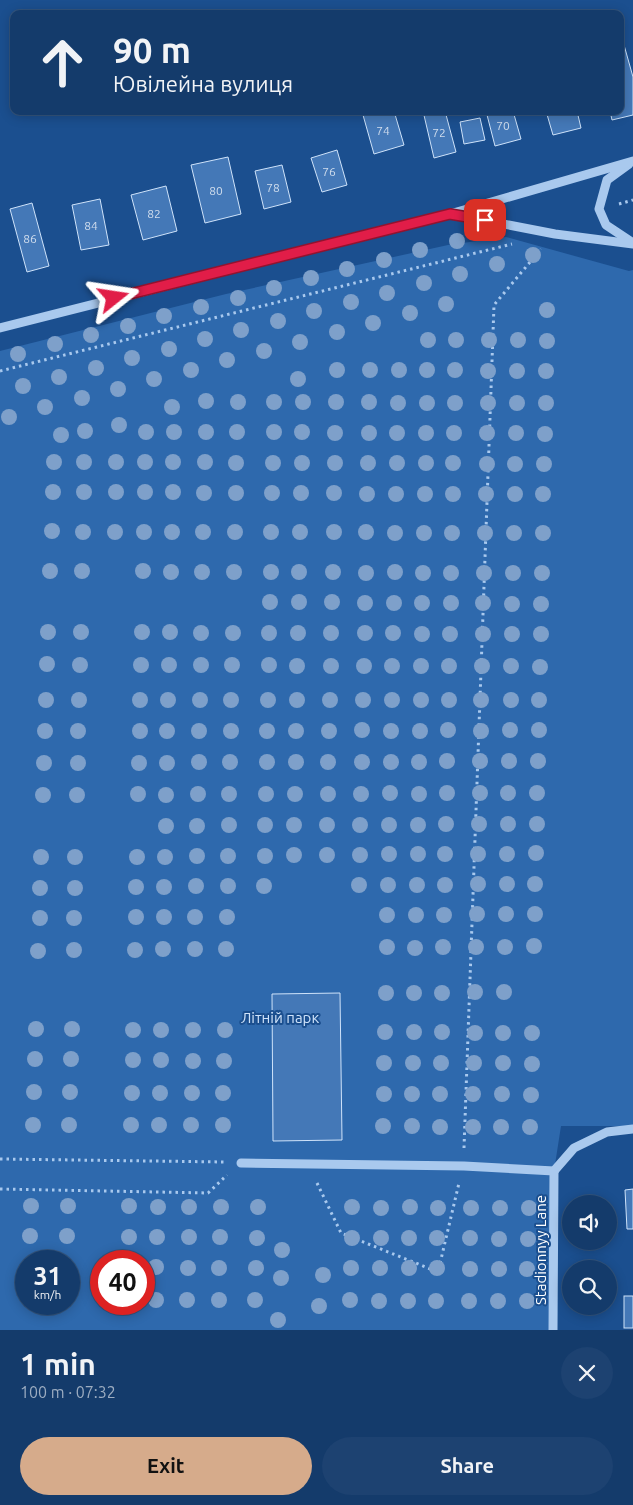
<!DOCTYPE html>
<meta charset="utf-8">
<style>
body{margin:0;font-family:Ubuntu,sans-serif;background:#1d4271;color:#f1f3f6;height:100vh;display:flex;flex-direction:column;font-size:19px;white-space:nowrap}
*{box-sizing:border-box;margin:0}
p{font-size:16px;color:#9dadc1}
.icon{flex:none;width:28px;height:28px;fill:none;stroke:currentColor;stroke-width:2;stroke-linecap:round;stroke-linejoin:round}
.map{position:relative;height:1330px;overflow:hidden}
.details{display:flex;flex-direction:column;background:#143b6b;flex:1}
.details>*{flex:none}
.guide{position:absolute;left:10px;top:10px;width:614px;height:105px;border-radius:10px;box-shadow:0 2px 12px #0003,0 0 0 1px #33557e;background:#143b6b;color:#f1f3f6;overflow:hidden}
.buttons{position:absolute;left:562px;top:1195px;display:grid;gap:10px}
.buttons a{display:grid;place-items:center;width:55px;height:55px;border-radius:50%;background:#143b6b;box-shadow:0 2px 12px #0003,0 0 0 1px #33557e;font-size:25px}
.speed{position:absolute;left:15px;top:1250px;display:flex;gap:10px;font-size:25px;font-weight:700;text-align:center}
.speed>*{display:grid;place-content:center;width:65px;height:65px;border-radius:50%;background:#143b6b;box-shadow:0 2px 12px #0003,0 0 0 1px #33557e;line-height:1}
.speed small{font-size:12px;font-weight:400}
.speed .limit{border:8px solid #d22;background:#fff;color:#111}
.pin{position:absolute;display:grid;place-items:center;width:42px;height:42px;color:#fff;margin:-21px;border-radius:10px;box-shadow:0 2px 8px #0006}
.me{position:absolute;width:55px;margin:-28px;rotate:75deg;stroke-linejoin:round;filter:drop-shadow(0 0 4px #0008)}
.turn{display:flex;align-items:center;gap:18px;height:105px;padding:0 20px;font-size:22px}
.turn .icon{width:65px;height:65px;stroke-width:2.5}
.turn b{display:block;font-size:35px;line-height:42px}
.round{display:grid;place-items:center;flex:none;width:52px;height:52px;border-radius:26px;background:#1d4271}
.overview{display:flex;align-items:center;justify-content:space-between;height:85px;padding:0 20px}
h1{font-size:30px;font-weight:700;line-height:38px}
.cta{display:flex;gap:10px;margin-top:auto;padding:10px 20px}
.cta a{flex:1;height:58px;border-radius:30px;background:#d6ab8b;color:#111;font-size:20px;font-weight:700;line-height:58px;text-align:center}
.cta a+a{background:#1d4271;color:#f1f3f6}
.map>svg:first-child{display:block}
.green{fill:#2e69ad;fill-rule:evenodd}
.building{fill:#4478b7;stroke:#cfe3fa}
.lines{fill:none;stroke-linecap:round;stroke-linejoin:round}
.path{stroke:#a9c9ee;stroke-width:3;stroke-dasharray:2.5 4;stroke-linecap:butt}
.minor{stroke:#a9c9ee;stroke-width:9}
.tree{fill:#7ea0ca}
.route-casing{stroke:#92132f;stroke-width:12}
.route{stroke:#e11d48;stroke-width:9}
.labels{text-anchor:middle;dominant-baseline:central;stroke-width:4;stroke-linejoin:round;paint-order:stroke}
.number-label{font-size:12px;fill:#d0dded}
.park-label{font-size:15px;fill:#cfe3fa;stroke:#1b4f8f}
.street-label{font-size:15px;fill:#fff;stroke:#1b4f8f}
</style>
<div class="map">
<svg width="633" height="1330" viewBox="0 0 633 1330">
<rect width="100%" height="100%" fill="#1b4f8f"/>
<path class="green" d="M506,237L629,271L633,270V1126H561L554,1171L551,1330H0V351L226,294L448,245ZM26,1261H69V1304H26ZM101,1261H144V1304H101Z"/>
<g class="building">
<path d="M624,45L633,77V115L612,120L610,111H620V46Z"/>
<path d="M376,111H394L404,145L374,154L363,115Z"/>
<path d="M423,111H445L456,152L434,158Z"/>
<path d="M486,111H513L521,139L495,146Z"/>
<path d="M546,111H577L581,128L553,135Z"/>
<path d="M480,118L485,140L464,144L460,122Z"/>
<path d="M337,150L347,185L322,192L311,158Z"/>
<path d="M228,157L241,214L205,223L191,165Z"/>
<path d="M282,165L291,202L264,209L255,171Z"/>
<path d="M166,186L177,231L143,240L131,195Z"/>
<path d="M100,199L109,245L81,250L72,205Z"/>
<path d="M32,203L49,266L27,272L10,209Z"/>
<path d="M340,993L342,1140L273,1141L272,994Z"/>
<path d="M633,1189V1229H627L625,1190Z"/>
<rect x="624" y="1296" width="9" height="32"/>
</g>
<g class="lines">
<g class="path">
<path d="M619,204L633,200"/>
<path d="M0,371L512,244"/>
<path d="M464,1148L494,305L541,249"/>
<path d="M0,1159L225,1162"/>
<path d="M317,1183L341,1233L438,1272L459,1183"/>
<path d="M0,1189L208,1193L227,1175"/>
</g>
<g class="minor">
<path d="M629,164L607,180L599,209L606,225L633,243"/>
<path d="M452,214L555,234L633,244"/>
<path d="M0,328L450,214L633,161"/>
<path d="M241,1163L464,1166L554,1171"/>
<path d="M554,1171L574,1148L607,1132L633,1129"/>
<path d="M553,1330L554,1171"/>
</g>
</g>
<g class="tree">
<circle cx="493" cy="231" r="8"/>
<circle cx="457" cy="241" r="8"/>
<circle cx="420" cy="250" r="8"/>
<circle cx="533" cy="255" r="8"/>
<circle cx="384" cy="260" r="8"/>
<circle cx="497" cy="264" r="8"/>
<circle cx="347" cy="269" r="8"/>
<circle cx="460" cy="274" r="8"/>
<circle cx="311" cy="278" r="8"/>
<circle cx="424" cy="283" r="8"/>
<circle cx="274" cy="288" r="8"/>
<circle cx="387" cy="293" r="8"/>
<circle cx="238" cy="298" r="8"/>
<circle cx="351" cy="302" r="8"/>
<circle cx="446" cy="304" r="8"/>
<circle cx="201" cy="307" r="8"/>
<circle cx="547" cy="310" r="8"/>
<circle cx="314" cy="311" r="8"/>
<circle cx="410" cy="313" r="8"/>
<circle cx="164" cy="316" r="8"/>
<circle cx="278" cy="321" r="8"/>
<circle cx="373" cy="323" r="8"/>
<circle cx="128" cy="326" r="8"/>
<circle cx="241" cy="330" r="8"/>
<circle cx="337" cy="332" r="8"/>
<circle cx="91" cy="335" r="8"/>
<circle cx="205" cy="339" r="8"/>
<circle cx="428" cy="340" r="8"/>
<circle cx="456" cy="340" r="8"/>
<circle cx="489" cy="340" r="8"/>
<circle cx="518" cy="340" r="8"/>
<circle cx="547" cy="341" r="8"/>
<circle cx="300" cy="342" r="8"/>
<circle cx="55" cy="344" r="8"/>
<circle cx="169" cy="349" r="8"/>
<circle cx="264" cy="351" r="8"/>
<circle cx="18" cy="354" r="8"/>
<circle cx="132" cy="358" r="8"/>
<circle cx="227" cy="360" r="8"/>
<circle cx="96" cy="368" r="8"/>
<circle cx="191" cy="370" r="8"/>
<circle cx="337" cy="370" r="8"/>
<circle cx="370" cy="370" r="8"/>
<circle cx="399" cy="370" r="8"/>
<circle cx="427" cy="370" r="8"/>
<circle cx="455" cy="370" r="8"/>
<circle cx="488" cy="371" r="8"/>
<circle cx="517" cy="371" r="8"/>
<circle cx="546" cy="371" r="8"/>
<circle cx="59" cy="377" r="8"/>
<circle cx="154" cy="379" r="8"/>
<circle cx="298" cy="379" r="8"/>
<circle cx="23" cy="386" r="8"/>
<circle cx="118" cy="389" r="8"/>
<circle cx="82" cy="398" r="8"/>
<circle cx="206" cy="401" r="8"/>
<circle cx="238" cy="402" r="8"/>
<circle cx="274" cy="402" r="8"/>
<circle cx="303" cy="402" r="8"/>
<circle cx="336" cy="402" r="8"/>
<circle cx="369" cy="402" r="8"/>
<circle cx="398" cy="403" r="8"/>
<circle cx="427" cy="403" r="8"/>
<circle cx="455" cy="403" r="8"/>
<circle cx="488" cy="403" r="8"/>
<circle cx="517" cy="403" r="8"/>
<circle cx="546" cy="403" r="8"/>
<circle cx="45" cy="407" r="8"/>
<circle cx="172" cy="407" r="8"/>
<circle cx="9" cy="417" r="8"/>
<circle cx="119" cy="425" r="8"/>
<circle cx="85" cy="431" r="8"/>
<circle cx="146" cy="432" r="8"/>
<circle cx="174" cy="432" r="8"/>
<circle cx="206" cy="432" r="8"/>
<circle cx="237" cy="432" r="8"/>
<circle cx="274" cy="432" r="8"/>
<circle cx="302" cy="432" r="8"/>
<circle cx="335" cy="433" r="8"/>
<circle cx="369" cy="433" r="8"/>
<circle cx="397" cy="433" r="8"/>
<circle cx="426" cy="433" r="8"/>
<circle cx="454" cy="433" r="8"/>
<circle cx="487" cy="433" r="8"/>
<circle cx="516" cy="433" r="8"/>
<circle cx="545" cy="434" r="8"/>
<circle cx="61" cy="435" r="8"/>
<circle cx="54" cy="462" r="8"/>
<circle cx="84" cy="462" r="8"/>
<circle cx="116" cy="462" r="8"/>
<circle cx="145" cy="462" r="8"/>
<circle cx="173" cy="462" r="8"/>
<circle cx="205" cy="462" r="8"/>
<circle cx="236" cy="463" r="8"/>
<circle cx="273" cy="463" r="8"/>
<circle cx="302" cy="463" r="8"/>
<circle cx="335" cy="463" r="8"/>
<circle cx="368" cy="463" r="8"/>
<circle cx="397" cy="463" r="8"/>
<circle cx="426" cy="463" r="8"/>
<circle cx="453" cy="463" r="8"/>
<circle cx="487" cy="464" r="8"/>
<circle cx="515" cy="464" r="8"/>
<circle cx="544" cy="464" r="8"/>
<circle cx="53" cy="492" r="8"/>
<circle cx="84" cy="492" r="8"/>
<circle cx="116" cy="492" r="8"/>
<circle cx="145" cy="492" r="8"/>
<circle cx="173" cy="492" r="8"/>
<circle cx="204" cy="493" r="8"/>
<circle cx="236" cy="493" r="8"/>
<circle cx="272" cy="493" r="8"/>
<circle cx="301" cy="493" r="8"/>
<circle cx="334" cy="493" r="8"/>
<circle cx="367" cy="494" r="8"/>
<circle cx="396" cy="494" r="8"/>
<circle cx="425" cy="494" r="8"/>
<circle cx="453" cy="494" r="8"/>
<circle cx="486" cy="494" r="8"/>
<circle cx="515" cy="494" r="8"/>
<circle cx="543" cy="494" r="8"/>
<circle cx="52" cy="531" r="8"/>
<circle cx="83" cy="532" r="8"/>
<circle cx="115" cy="532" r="8"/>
<circle cx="144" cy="532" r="8"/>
<circle cx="172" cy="532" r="8"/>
<circle cx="203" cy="532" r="8"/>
<circle cx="235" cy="532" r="8"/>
<circle cx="271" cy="532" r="8"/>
<circle cx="300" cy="532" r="8"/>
<circle cx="334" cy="532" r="8"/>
<circle cx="366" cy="532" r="8"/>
<circle cx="395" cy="533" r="8"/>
<circle cx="424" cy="533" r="8"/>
<circle cx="452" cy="533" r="8"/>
<circle cx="485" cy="533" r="8"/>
<circle cx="514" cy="533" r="8"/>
<circle cx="543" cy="533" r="8"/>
<circle cx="50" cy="571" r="8"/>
<circle cx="82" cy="571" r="8"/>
<circle cx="143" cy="571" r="8"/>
<circle cx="171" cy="572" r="8"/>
<circle cx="202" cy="572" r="8"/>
<circle cx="234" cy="572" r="8"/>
<circle cx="271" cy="572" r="8"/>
<circle cx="299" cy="572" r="8"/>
<circle cx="333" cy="572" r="8"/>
<circle cx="395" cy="572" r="8"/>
<circle cx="366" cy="573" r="8"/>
<circle cx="423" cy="573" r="8"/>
<circle cx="451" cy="573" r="8"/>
<circle cx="484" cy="573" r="8"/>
<circle cx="513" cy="573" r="8"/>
<circle cx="542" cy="573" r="8"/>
<circle cx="270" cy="602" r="8"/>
<circle cx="299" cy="602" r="8"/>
<circle cx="332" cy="602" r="8"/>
<circle cx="365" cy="603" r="8"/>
<circle cx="394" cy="603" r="8"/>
<circle cx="422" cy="603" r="8"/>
<circle cx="451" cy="603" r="8"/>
<circle cx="483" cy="603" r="8"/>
<circle cx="512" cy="604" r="8"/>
<circle cx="541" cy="604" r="8"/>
<circle cx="48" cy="632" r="8"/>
<circle cx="81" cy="632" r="8"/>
<circle cx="142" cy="632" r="8"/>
<circle cx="170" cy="632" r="8"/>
<circle cx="201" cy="633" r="8"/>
<circle cx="233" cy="633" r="8"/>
<circle cx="269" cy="633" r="8"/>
<circle cx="298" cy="633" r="8"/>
<circle cx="331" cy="633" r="8"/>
<circle cx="365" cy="633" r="8"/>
<circle cx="393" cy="633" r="8"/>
<circle cx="422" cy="634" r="8"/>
<circle cx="450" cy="634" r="8"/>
<circle cx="483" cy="634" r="8"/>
<circle cx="512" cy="634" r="8"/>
<circle cx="541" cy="634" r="8"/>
<circle cx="47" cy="664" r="8"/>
<circle cx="80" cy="665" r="8"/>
<circle cx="141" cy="665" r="8"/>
<circle cx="169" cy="665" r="8"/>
<circle cx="201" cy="665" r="8"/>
<circle cx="232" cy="665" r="8"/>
<circle cx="269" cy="665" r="8"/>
<circle cx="297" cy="666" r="8"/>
<circle cx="331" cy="666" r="8"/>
<circle cx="364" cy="666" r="8"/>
<circle cx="392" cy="666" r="8"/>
<circle cx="421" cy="666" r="8"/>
<circle cx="449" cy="666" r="8"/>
<circle cx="482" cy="666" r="8"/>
<circle cx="511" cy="666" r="8"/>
<circle cx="540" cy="667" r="8"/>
<circle cx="46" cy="700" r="8"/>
<circle cx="79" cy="700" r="8"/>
<circle cx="140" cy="700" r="8"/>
<circle cx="168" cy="700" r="8"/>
<circle cx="200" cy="700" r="8"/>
<circle cx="231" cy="700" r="8"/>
<circle cx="268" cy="700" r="8"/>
<circle cx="297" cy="700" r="8"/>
<circle cx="330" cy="700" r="8"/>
<circle cx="363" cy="700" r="8"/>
<circle cx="392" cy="700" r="8"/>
<circle cx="421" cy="700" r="8"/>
<circle cx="449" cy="700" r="8"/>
<circle cx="481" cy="700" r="8"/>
<circle cx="511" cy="700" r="8"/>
<circle cx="539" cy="700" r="8"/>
<circle cx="362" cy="730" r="8"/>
<circle cx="448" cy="730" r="8"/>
<circle cx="510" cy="730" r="8"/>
<circle cx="539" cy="730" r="8"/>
<circle cx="45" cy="731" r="8"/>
<circle cx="78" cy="731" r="8"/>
<circle cx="140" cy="731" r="8"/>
<circle cx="167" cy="731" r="8"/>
<circle cx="199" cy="731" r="8"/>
<circle cx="231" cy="731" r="8"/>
<circle cx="267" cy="731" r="8"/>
<circle cx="296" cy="731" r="8"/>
<circle cx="329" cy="731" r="8"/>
<circle cx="391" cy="731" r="8"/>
<circle cx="420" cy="731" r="8"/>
<circle cx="481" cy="731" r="8"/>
<circle cx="447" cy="761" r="8"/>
<circle cx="480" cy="761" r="8"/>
<circle cx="509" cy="761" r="8"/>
<circle cx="538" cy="761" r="8"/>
<circle cx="199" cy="762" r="8"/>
<circle cx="230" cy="762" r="8"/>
<circle cx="267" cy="762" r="8"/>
<circle cx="296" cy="762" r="8"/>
<circle cx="328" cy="762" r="8"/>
<circle cx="362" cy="762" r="8"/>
<circle cx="391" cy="762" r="8"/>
<circle cx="419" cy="762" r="8"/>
<circle cx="44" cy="763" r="8"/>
<circle cx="78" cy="763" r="8"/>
<circle cx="139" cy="763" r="8"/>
<circle cx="167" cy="763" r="8"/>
<circle cx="390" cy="793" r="8"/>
<circle cx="447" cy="793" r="8"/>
<circle cx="480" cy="793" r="8"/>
<circle cx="508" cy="793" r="8"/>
<circle cx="537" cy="793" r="8"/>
<circle cx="138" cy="794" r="8"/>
<circle cx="198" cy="794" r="8"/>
<circle cx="229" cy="794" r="8"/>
<circle cx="266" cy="794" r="8"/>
<circle cx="295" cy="794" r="8"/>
<circle cx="328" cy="794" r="8"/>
<circle cx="361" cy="794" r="8"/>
<circle cx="419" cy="794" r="8"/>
<circle cx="43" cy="795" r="8"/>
<circle cx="77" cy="795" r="8"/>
<circle cx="166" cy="795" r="8"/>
<circle cx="446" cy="824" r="8"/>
<circle cx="479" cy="824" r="8"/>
<circle cx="508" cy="824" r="8"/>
<circle cx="537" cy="824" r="8"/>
<circle cx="229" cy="825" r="8"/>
<circle cx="265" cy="825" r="8"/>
<circle cx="294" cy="825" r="8"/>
<circle cx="327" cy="825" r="8"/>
<circle cx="360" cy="825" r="8"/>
<circle cx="389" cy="825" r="8"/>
<circle cx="418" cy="825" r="8"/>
<circle cx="166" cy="826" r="8"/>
<circle cx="197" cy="826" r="8"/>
<circle cx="536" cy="853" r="8"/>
<circle cx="389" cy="854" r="8"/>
<circle cx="418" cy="854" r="8"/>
<circle cx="445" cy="854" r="8"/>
<circle cx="478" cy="854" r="8"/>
<circle cx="507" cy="854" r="8"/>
<circle cx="294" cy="855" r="8"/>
<circle cx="327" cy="855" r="8"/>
<circle cx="360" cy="855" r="8"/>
<circle cx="197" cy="856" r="8"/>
<circle cx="228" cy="856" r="8"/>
<circle cx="265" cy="856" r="8"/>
<circle cx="41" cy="857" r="8"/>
<circle cx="75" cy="857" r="8"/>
<circle cx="137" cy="857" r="8"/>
<circle cx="165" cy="857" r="8"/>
<circle cx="478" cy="884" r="8"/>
<circle cx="507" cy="884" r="8"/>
<circle cx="535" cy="884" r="8"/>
<circle cx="359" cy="885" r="8"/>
<circle cx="388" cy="885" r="8"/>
<circle cx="417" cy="885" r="8"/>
<circle cx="445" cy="885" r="8"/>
<circle cx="196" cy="886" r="8"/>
<circle cx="228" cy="886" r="8"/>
<circle cx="264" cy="886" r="8"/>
<circle cx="136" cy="887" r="8"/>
<circle cx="164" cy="887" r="8"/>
<circle cx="40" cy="888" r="8"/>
<circle cx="75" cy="888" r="8"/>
<circle cx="477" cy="914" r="8"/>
<circle cx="506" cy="914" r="8"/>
<circle cx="535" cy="914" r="8"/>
<circle cx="387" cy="915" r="8"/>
<circle cx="416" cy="915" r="8"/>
<circle cx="444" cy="915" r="8"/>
<circle cx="136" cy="917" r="8"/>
<circle cx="164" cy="917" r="8"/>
<circle cx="195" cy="917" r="8"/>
<circle cx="227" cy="917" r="8"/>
<circle cx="40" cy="918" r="8"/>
<circle cx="74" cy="918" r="8"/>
<circle cx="534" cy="946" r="8"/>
<circle cx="387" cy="947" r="8"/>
<circle cx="443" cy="947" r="8"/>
<circle cx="476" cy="947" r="8"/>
<circle cx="505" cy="947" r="8"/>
<circle cx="415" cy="948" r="8"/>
<circle cx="163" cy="949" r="8"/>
<circle cx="195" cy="949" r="8"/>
<circle cx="226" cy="949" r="8"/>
<circle cx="74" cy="950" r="8"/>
<circle cx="135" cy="950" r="8"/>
<circle cx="38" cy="951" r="8"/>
<circle cx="475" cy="992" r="8"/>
<circle cx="504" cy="992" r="8"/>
<circle cx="386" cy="993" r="8"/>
<circle cx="414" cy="993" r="8"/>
<circle cx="442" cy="993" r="8"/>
<circle cx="36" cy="1029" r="8"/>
<circle cx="72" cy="1029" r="8"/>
<circle cx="133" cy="1030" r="8"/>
<circle cx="161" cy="1030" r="8"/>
<circle cx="193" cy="1030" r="8"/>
<circle cx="225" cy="1030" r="8"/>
<circle cx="385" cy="1032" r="8"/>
<circle cx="414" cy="1032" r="8"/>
<circle cx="442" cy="1032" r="8"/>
<circle cx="475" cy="1033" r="8"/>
<circle cx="503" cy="1033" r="8"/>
<circle cx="532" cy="1033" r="8"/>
<circle cx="35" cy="1059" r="8"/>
<circle cx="71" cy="1059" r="8"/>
<circle cx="133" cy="1060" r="8"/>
<circle cx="161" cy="1060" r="8"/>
<circle cx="193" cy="1061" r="8"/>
<circle cx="224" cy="1061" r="8"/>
<circle cx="384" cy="1063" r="8"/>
<circle cx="413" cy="1063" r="8"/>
<circle cx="441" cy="1063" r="8"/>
<circle cx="474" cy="1063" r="8"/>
<circle cx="503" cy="1063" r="8"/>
<circle cx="532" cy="1064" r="8"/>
<circle cx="34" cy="1092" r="8"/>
<circle cx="70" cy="1092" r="8"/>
<circle cx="132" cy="1093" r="8"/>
<circle cx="160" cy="1093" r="8"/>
<circle cx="192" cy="1093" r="8"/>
<circle cx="223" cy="1093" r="8"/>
<circle cx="384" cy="1094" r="8"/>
<circle cx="412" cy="1094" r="8"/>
<circle cx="440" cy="1094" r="8"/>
<circle cx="473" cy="1094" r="8"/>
<circle cx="502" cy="1094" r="8"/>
<circle cx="531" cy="1095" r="8"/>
<circle cx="33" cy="1125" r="8"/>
<circle cx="69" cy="1125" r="8"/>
<circle cx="131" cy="1125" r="8"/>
<circle cx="159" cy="1125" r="8"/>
<circle cx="191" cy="1125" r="8"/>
<circle cx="223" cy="1125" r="8"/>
<circle cx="383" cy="1126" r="8"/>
<circle cx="412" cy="1126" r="8"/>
<circle cx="440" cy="1127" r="8"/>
<circle cx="473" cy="1127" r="8"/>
<circle cx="501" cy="1127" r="8"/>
<circle cx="530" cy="1127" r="8"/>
<circle cx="31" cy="1206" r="8"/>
<circle cx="68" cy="1206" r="8"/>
<circle cx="129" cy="1206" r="8"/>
<circle cx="158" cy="1207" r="8"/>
<circle cx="189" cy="1207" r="8"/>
<circle cx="221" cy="1207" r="8"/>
<circle cx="258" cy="1207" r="8"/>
<circle cx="352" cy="1207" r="8"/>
<circle cx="410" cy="1207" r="8"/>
<circle cx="381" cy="1208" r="8"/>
<circle cx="438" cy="1208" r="8"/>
<circle cx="471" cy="1208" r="8"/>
<circle cx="500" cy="1208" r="8"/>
<circle cx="529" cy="1208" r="8"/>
<circle cx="30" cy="1236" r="8"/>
<circle cx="67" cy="1236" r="8"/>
<circle cx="129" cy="1237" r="8"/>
<circle cx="157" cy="1237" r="8"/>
<circle cx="189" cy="1237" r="8"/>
<circle cx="220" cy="1237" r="8"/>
<circle cx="257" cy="1238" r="8"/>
<circle cx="352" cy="1238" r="8"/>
<circle cx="381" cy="1238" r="8"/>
<circle cx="409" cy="1238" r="8"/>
<circle cx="437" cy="1238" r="8"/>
<circle cx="470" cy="1238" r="8"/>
<circle cx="499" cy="1239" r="8"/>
<circle cx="528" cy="1239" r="8"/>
<circle cx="282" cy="1250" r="8"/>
<circle cx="156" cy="1267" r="8"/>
<circle cx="188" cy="1268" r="8"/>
<circle cx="219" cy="1268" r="8"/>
<circle cx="256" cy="1268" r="8"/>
<circle cx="351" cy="1268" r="8"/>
<circle cx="380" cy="1268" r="8"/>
<circle cx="409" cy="1268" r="8"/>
<circle cx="437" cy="1268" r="8"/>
<circle cx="470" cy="1269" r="8"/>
<circle cx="499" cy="1269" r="8"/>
<circle cx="527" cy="1269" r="8"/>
<circle cx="323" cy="1275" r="8"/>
<circle cx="281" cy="1278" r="8"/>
<circle cx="156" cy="1300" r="8"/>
<circle cx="187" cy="1300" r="8"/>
<circle cx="219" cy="1300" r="8"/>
<circle cx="255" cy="1300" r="8"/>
<circle cx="350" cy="1300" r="8"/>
<circle cx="379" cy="1301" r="8"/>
<circle cx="408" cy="1301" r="8"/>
<circle cx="436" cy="1301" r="8"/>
<circle cx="469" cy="1301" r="8"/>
<circle cx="498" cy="1301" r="8"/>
<circle cx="527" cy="1301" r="8"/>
<circle cx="319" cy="1306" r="8"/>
<circle cx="278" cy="1320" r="8"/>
</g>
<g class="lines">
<g class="route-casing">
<path id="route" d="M114,298L450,214L485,220"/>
</g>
<use href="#route" class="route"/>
</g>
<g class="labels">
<g class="number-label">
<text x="503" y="125">70</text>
<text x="383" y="130">74</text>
<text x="439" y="132">72</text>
<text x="329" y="171">76</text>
<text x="273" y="187">78</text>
<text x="216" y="190">80</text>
<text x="154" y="213">82</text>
<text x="91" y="225">84</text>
<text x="30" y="238">86</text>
</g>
<g class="park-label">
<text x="280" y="1017">Літній парк</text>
</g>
<g class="street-label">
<text transform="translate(540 1250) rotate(-90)">Stadionnyy Lane</text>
</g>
</g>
</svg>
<div class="buttons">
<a><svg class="icon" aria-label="sound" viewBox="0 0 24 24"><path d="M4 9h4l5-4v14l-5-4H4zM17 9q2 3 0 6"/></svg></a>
<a><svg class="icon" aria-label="search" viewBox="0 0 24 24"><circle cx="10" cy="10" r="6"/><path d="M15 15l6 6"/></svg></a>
</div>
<div class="speed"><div>31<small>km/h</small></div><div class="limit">40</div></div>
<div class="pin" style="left:485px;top:220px;background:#d93025"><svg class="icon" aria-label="arrive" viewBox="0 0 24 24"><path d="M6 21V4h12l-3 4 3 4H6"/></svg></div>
<svg class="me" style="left:114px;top:298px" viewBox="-20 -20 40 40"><path d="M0-17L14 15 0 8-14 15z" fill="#e11d48" stroke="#fff" stroke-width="4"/></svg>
<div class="guide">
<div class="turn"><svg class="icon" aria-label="ahead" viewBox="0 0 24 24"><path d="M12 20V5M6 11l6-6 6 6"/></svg><div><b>90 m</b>Ювілейна вулиця</div></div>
</div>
</div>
<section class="details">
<div class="overview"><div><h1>1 min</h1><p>100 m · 07:32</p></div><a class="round"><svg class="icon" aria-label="close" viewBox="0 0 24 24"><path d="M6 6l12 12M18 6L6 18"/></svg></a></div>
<div class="cta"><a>Exit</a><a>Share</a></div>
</section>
